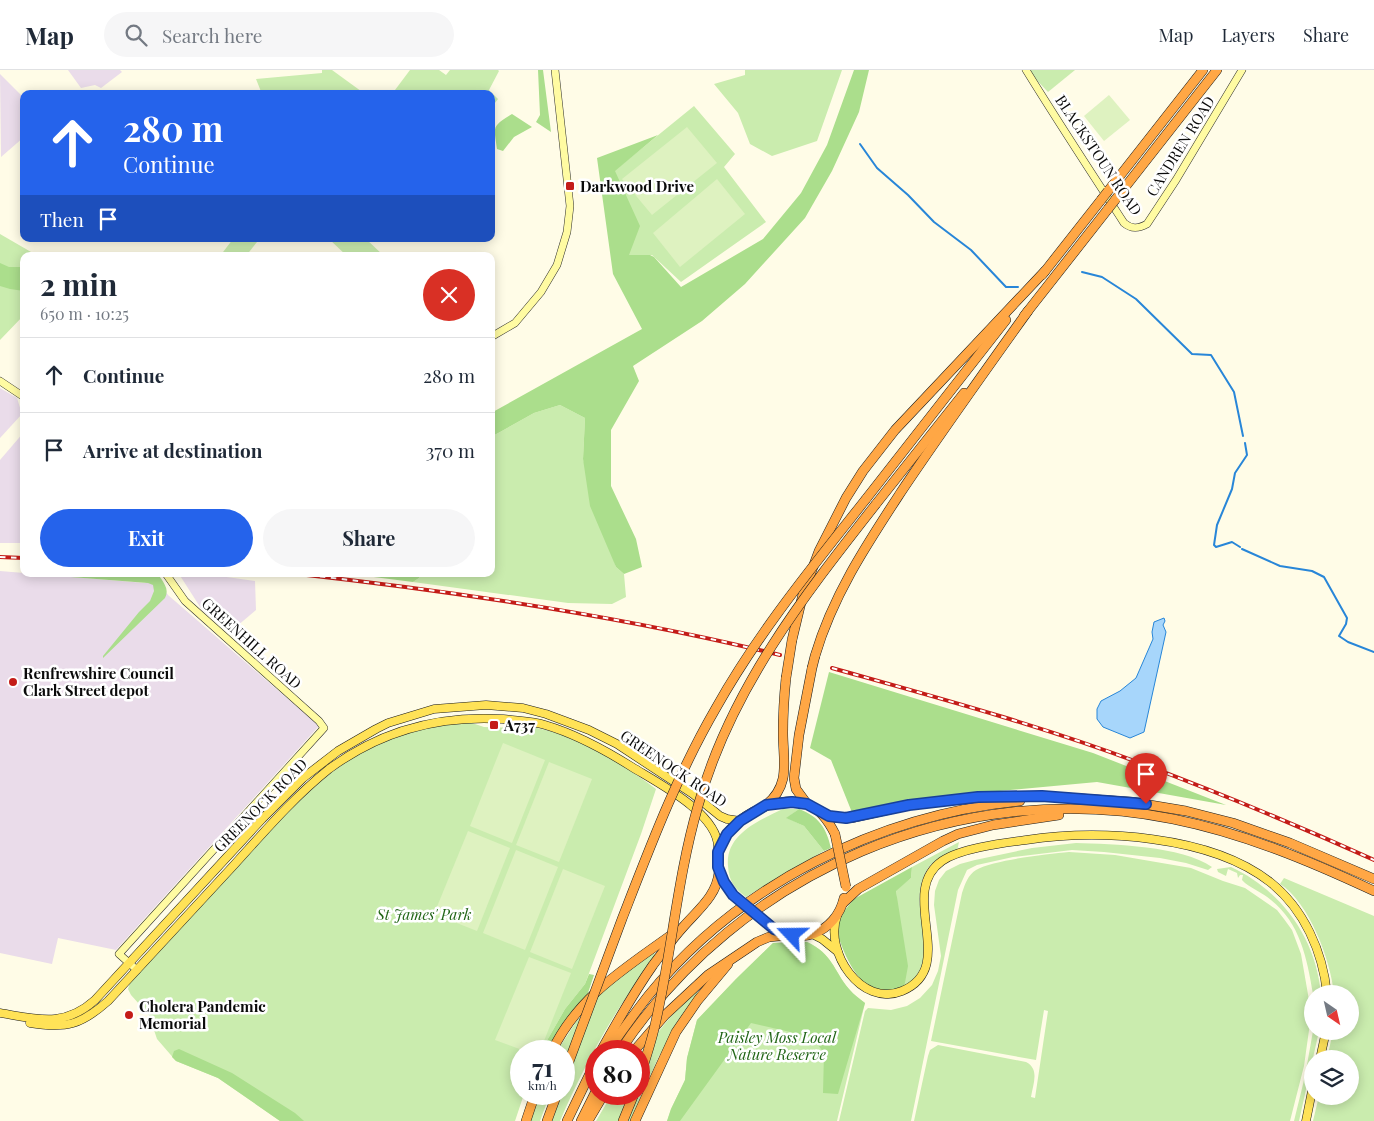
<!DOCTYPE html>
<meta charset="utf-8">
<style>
body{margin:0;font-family:"Playfair Display",serif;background:#f6f6f7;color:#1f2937;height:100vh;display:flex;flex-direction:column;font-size:19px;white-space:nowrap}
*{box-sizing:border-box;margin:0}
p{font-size:16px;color:#747a83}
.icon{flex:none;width:28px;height:28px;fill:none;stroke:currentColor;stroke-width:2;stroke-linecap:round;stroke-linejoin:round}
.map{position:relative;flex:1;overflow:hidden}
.sheet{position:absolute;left:20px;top:182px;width:475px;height:325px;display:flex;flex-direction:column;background:#fff;border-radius:10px;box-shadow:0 2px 12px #0003}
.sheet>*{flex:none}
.hud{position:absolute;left:20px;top:20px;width:475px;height:152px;border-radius:10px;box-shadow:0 2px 12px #0003;background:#2563eb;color:#fff;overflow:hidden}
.needle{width:32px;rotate:146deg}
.tools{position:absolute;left:1304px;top:915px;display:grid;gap:10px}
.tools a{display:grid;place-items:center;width:55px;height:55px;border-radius:50%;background:#fff;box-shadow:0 2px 12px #0003;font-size:25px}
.speed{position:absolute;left:510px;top:970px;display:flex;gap:10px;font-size:25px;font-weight:700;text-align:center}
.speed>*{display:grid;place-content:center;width:65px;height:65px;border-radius:50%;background:#fff;box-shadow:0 2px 12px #0003;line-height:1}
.speed small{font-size:12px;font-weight:400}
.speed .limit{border:8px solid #d22;background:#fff;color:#111}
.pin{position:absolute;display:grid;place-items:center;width:42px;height:42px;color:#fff;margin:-51px -21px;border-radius:50% 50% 50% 0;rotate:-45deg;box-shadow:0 0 5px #0007}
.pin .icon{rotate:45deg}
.me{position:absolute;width:55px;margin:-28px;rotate:293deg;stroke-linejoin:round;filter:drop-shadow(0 0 4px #0008)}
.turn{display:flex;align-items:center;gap:18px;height:105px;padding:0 20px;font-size:22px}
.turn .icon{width:65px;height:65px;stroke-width:2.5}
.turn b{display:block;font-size:35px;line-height:42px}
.then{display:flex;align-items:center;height:48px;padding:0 20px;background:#0003;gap:10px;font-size:19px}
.round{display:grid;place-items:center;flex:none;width:52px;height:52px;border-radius:26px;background:#f6f6f7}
.overview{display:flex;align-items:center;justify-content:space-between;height:85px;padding:0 20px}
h1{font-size:30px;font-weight:700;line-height:38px}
.button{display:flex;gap:10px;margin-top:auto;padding:10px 20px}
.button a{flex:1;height:58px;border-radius:30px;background:#2563eb;color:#fff;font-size:20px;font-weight:700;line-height:58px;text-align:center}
.button a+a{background:#f6f6f7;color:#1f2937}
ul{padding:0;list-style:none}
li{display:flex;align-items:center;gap:15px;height:75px;padding:0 20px;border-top:1px solid #e0e1e3}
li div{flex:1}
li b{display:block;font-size:19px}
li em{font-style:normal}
header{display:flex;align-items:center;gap:30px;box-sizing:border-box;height:70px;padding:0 25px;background:#fff;border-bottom:1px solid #e0e1e3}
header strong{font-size:24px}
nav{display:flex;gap:28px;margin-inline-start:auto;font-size:18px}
.search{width:350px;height:45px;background:#f6f6f7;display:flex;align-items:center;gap:12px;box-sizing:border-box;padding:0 18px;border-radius:28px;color:#747a83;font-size:19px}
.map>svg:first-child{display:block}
.industrial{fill:#eadcea}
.green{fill:#caecae}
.forest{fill:#abde8c}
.pitch{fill:#def2c0}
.water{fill:#a7d6fb;stroke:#2886d8}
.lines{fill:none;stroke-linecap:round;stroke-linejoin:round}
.stream{stroke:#2886d8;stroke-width:2}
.secondary-casing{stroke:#2c2c2c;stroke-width:8}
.primary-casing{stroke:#1b1b1b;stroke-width:9}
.highway-casing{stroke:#1b1b1b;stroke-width:10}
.secondary{stroke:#fffba2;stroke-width:7}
.primary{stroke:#ffe257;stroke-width:8}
.highway{stroke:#ffa745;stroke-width:9}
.rail-casing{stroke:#c41c18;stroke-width:4}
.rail{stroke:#fff;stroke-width:2;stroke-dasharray:5.5;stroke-linecap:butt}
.highway-bridge-casing{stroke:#1b1b1b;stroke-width:10;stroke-linecap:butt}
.highway-bridge{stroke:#ffa745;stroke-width:9}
.route-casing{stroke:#184099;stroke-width:12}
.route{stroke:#2563eb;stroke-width:9}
.poi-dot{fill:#c41c18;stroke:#fff;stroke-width:2}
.labels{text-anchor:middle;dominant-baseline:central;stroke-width:5;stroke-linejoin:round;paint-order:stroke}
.street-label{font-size:15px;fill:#0a0a0a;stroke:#fff}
.poi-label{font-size:15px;font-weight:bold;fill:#0a0a0a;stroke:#fff;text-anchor:start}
.park-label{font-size:15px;font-style:italic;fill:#216516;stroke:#fff}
</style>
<header>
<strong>Map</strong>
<div class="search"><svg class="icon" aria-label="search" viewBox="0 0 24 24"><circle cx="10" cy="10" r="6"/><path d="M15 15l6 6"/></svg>Search here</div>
<nav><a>Map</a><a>Layers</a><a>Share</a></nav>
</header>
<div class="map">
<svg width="1374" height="1051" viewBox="0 0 1374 1051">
<rect width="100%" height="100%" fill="#fffce7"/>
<g class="industrial">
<path d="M68,0H120L122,2L101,18L95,15L81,18Z"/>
<path d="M0,4L24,28V67L1,87Z"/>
<path d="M0,318L17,328L22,344L0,368Z"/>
<path d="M24,362V473H0V390Z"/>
<path d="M0,501L145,513L156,506L168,525L319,656L116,880L58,868L52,894L0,883Z"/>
<path d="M179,504H205L255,511L256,540L230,562L202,540Z"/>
</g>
<g class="green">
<path d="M322,0H332L365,24H262L256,9L322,3Z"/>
<path d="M410,0H439L446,5L450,0H498L499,1L489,20L498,29L491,38V24H392Z"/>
<path d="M745,0H842L817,71L772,86L750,74L738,43L714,14L745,5Z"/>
<path d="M1027,0H1075L1048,22Z"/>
<path d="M694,36L735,84L724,97L766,152L681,212L652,185L628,186L614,101Z"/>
<path d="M0,164L38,186H24V245L0,270Z"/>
<path d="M233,169H252L257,172L246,186H220Z"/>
<path d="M329,169H366L384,186H347Z"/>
<path d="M560,335L585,348L583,389L616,497L624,504L626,527L612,534L568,533L413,512L419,508V504H491V367L534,343Z"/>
<path d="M466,651L484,657L521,658L523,655C533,657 543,659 553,662C590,674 626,696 656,719L641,764L585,914L565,939L541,981H521V1024H524L515,1051H280L218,1008L176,991L157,969L149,945L131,925L128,919L130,912C169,869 209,826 249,784C287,743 324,700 375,675C404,661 434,656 466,651Z"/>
<path d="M783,739H799L787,748L804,756L824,781L775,809L746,827C734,818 729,811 728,796C725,764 760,750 783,739Z"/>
<path d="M959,772L957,781C948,784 933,790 928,798C902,839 949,885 904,918L896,820L911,808L912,797Z"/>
<path d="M1076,773C1113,774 1182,776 1212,797L1208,800L1186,793L1160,788L1104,782L1072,780L1013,787L977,795L967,800L958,820L911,1051H839L865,941L868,938L891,940L907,936L920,928L932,915L938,901L941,886L934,835L935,821L939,810L946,801L960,794L975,790L1032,778Z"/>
<path d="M1069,782L1115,785L1191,798L1223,811L1245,818L1277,840L1284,849L1292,860L1301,884L1310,936V953L1304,996L1290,1051H914L928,986L930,980L938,975L1026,992C1040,999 1033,1014 1031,1027L1035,1028L1048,941L1044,940L1036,990L931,971L962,823C965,814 968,805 976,800C994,790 1047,784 1069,782Z"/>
<path d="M1231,797C1281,820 1316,868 1321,924H1313C1307,888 1300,853 1271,830C1263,823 1253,819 1245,813L1242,810L1243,805H1240L1238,808L1237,803L1228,799L1226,806L1218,802L1217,799Z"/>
<path d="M1284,808L1374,846V1051H1313L1319,1026H1350V989H1327L1333,961H1350V924H1334C1331,891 1309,832 1280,814Z"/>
<path d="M807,872C833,884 833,900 849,919C854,925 860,929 865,933L837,1051H667L671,1039L685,1010L687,988L697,950L736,909L773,873Z"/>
<path d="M654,883L656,886C617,935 585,993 560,1051H552L560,1029L550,1024L540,1051H530L538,1024H564V981H557L576,952L600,924L634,897Z"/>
<path d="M697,921L698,924L659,986L630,1051H596L612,1024H639V985L683,932Z"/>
<path d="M1313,961H1319L1299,1051H1294L1305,1006Z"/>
</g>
<g class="forest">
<path d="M538,0H543L551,62L536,52L540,45Z"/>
<path d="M854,0H869L859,42L832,101L805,148L745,214L702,251L633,296L639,311L611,360V416L636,469L642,497L624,504L616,497L590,436L583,389L585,348L560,335L534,343L491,367V343L642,259L613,204L597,88L658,65L615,101L640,156L629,185H650L654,187L681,217L763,169L801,123L827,75Z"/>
<path d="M512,44L532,57L514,67L503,81L497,79C494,56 491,57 512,44Z"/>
<path d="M0,193L9,197H24V221L10,219L0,216Z"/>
<path d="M32,504H158C163,512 170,519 165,528L103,588V586L139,542L150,531L154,521L153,515L148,513Z"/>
<path d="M350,504H419V508L413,512Z"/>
<path d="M829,602L1093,683L1226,735L1097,712L924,728L882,735L853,745L831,690L810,678Z"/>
<path d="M799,739C819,747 826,757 831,778L824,781L804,756L786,748Z"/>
<path d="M912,797L911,808L896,821L908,896L904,918C896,920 888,922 880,921C856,916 842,880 836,859L844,841L854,829Z"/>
<path d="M807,872C833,884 833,900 849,919C854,925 860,929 865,933L838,1024L823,1023L824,983L812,967L751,953L680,1051H667L671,1039L685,1010L687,988L697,950L736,909L773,873Z"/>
<path d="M589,904L594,905L587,926L550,981H541L565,939L585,914Z"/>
<path d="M179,979L232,1003L295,1043L304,1051H280L218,1008L176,991L172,987L174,981Z"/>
</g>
<g class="pitch">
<path d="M1109,25L1130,50L1104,71L1084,46Z"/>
<path d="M687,57L717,93L652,145L622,109Z"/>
<path d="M717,109L745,144L680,197L653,163Z"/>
<path d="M503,673L545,690L512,773L470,756Z"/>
<path d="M549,692L592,709L559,792L516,775Z"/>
<path d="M468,761L510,778L477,861L434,844Z"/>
<path d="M516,780L558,797L525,880L483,863Z"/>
<path d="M563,799L605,816L572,899L530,882Z"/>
<path d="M529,887L571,903L540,981H525L495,970Z"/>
</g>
<path class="water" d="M1164,548L1165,551L1163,555L1166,562L1144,662L1130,668L1103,657L1097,649V639L1101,631L1120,621L1136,608L1153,569L1152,562L1154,552Z"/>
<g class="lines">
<g class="stream">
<path d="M860,74L877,98L908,125L934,152L971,180L1006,217H1018"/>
<path d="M1082,202L1102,207L1136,229L1192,284L1211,285L1234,322L1243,366"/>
<path d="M1240,477L1232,472L1216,477L1214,475L1217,455L1232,419L1235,403L1247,385L1245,373"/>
<path d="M1242,479L1280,496L1312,501L1324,507L1347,548L1346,554L1339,566L1348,572L1374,582"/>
</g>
<g class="secondary-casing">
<g id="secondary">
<path d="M1026,0C1058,52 1091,102 1124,153C1131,159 1138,159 1147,154L1176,110L1242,0"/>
<path d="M491,267L515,253L541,222L557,195L567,162L570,136L555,0"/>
<path d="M0,311L24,327"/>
<path d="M137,900L119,884L324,658L319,651L185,531L166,504"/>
</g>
</g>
<g class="primary-casing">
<g id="primary">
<path d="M837,846C824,881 861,938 902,921C960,897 896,823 942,791C961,778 1004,773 1026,770C1099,759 1210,765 1270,812C1304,839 1323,882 1327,924"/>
<path d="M812,864L822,869L838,882"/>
<path d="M0,943C37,949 64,958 95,930L262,749L303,708L338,681L376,659L388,653L434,639L486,635L523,638L546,644L589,660L617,674L693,724L720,746L727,749L740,751"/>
<path d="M30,953C66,959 81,955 108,931C150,886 192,840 234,795C264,762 294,727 329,699C380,661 439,645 503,649C517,651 532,651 545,655C576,664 605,680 632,697C658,713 719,744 718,778"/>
<path d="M1320,989L1326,961"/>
<path d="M1306,1051L1312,1021"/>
</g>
</g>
<g class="highway-casing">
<g id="highway">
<path d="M1108,121L1203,0"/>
<path d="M1115,130L1217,0"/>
<path d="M1042,205L1101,130"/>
<path d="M1024,246L1108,139"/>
<path d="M866,429L1006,250"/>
<path d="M876,434L964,323"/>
<path d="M792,570L803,524L819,481L846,428L863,401L895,360L1045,201"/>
<path d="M815,586C833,525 867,474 901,422C942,361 985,301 1028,241"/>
<path d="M807,734L796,719L794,708L799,665L812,598"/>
<path d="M766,735C791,715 783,691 783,663C783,645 784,627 786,608"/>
<path d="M822,743L835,748H851L909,735L978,727L1042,726L1132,732L1186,741L1233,753L1290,773L1374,809"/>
<path d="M733,825C724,813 715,798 718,783C724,750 776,723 807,734C821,739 829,752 835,764"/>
<path d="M843,833L858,819L943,771L958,764L993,755L1059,745"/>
<path d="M768,854C797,879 836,863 844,828"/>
<path d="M552,981C579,925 626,898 674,863"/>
<path d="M601,981C617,952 634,922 653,895C663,882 673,868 684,856C699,839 717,825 719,802"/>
<path d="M608,981C621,962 634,944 648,926C739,814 878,745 1020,731"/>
<path d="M620,981C739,801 961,706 1173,749C1243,763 1310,791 1374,821"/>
<path d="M634,981L665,945L708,905L757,872L769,867L788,865"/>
<path d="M526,1051L535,1024"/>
<path d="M547,1051L557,1024"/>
<path d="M567,1051L596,991"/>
<path d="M581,1051L596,1021"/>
<path d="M588,1051L604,1024"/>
<path d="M623,1051L634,1024"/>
<path d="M635,1051L676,962L698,930L728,894"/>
</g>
</g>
<use href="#secondary" class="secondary"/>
<use href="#primary" class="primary"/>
<use href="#highway" class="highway"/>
<g class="rail-casing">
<g id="rail">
<path d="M0,487L24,488"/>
<path d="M298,504C460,522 621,546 780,585"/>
<path d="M832,598C935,627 1039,655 1140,693C1219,723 1297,755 1374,790"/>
</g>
</g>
<use href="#rail" class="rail"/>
<g class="highway-bridge-casing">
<g id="highway-bridge">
<path d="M1101,130L1108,121"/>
<path d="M1108,139L1115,130"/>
<path d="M812,598L815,586"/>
<path d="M786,608L792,570"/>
<path d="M835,764L846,817"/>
<path d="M733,825L768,854"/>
<path d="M564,1005C583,953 603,901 622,849C650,777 677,705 716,638C758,563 813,496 866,429"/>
<path d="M639,1009C645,991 651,973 655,955C672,882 677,808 698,736C730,620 803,527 876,434"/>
</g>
</g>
<use href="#highway-bridge" class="highway-bridge"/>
</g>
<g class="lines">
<g class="route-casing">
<path id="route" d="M792,865L774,859L733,825L724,812L718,797V782L727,764L740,751L766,735L792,732L807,734L829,746L846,748L909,735L978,727L1042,726L1146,734"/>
</g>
<use href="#route" class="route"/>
</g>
<g class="poi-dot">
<rect x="565" y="111" width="10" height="10" rx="2.5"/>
<circle cx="13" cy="612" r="5"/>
<rect x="489" y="650" width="10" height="10" rx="2.5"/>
<circle cx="129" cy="945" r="5"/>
</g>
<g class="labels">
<g class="street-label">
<text transform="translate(1180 76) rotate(-58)">CANDREN ROAD</text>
<text transform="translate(1099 85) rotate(56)">BLACKSTOUN ROAD</text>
<text transform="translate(252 573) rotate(42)">GREENHILL ROAD</text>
<text transform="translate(674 698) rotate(34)">GREENOCK ROAD</text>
<text transform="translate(260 735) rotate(-45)">GREENOCK ROAD</text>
</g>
<g class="poi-label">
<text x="580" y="116">Darkwood Drive</text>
<text x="23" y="603">Renfrewshire Council<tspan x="23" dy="17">Clark Street depot</tspan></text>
<text x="504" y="655">A737</text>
<text x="139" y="936">Cholera Pandemic<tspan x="139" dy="17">Memorial</tspan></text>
</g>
<g class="park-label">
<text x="424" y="844">St James' Park</text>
<text x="777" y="967">Paisley Moss Local<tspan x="777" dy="17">Nature Reserve</tspan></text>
</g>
</g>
</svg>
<div class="tools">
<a><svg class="needle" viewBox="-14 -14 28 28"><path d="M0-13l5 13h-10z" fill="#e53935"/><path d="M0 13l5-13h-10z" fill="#747a83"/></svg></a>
<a><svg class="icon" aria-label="layers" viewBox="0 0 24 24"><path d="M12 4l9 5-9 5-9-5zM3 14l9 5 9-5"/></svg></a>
</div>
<div class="speed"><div>71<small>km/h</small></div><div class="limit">80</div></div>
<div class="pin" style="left:1146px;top:734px;background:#d93025"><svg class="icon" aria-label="arrive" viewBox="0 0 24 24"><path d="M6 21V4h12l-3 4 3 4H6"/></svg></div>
<svg class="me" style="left:792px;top:865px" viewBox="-20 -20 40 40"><path d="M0-17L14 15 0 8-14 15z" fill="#2563eb" stroke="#fff" stroke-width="4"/></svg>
<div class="hud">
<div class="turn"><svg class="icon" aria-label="ahead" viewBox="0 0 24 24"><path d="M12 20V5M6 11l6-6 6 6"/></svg><div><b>280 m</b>Continue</div></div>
<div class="then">Then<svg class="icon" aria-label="arrive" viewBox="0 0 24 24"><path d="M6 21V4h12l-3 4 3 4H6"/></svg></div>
</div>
<section class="sheet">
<div class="overview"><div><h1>2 min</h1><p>650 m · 10:25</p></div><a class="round" style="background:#d93025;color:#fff"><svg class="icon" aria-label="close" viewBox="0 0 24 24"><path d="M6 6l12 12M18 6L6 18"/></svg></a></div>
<ul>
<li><svg class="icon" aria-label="ahead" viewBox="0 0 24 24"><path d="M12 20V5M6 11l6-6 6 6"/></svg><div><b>Continue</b></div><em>280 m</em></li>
<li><svg class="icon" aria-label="arrive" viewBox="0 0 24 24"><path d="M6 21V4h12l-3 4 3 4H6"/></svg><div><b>Arrive at destination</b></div><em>370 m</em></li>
</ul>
<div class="button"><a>Exit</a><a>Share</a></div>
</section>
</div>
